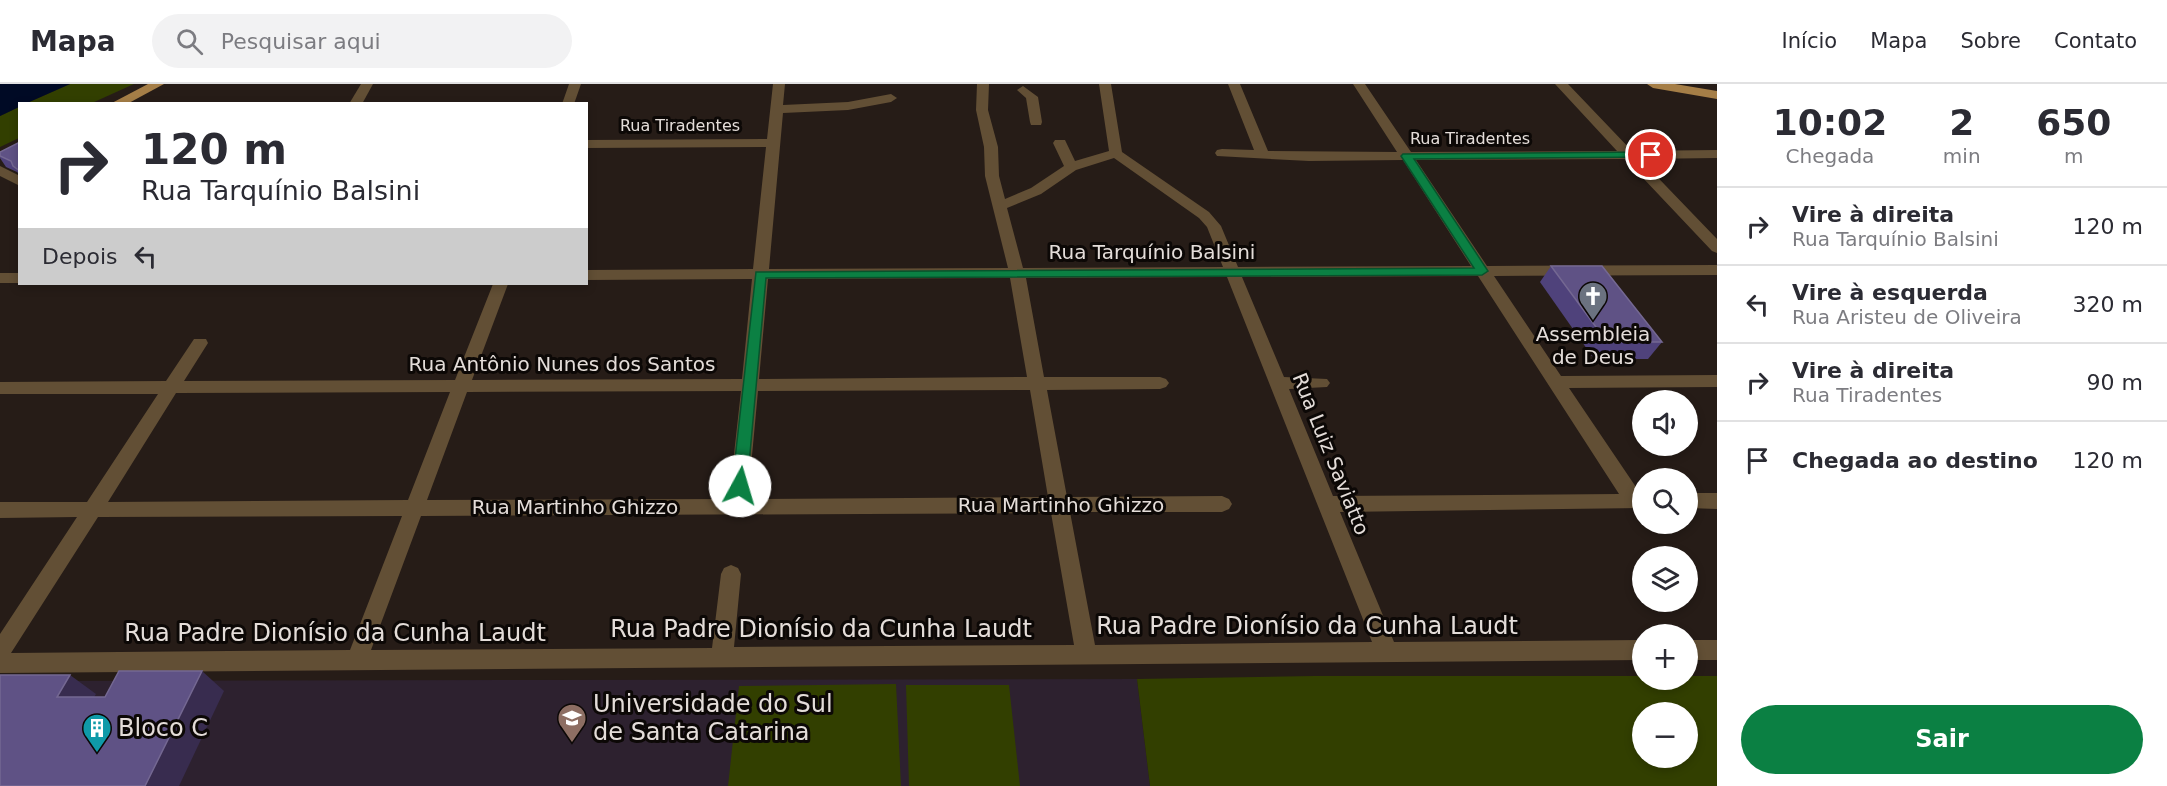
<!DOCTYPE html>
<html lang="pt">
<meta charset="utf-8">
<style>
body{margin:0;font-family:"DejaVu Sans",sans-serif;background:#f2f2f3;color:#2b2b33;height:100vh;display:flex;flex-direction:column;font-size:22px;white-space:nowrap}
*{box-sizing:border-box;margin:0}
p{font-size:20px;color:#7c7c81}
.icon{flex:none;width:33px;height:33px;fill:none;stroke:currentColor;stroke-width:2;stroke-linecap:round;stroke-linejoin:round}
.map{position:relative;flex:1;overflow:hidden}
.panel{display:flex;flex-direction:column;background:#fff;width:450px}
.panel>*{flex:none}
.hud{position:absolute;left:18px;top:18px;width:570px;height:183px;border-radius:0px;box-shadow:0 3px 9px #0003;background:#fff;color:#2b2b33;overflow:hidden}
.controls{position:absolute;left:1632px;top:306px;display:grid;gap:12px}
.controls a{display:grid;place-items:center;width:66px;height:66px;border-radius:50%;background:#fff;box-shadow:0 3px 9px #0003;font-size:30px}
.pin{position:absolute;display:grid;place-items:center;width:51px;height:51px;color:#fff;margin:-26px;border:3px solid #fff;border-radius:50%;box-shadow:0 2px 6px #0007}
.me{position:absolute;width:66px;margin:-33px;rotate:6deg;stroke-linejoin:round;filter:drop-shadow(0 0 4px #0008)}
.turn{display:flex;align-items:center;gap:21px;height:126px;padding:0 24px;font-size:27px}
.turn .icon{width:78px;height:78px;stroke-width:2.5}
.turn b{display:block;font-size:42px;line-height:51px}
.then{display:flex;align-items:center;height:57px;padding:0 24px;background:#0003;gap:12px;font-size:22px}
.eta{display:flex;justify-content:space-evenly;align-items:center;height:102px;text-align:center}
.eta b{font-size:36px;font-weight:700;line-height:42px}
.primary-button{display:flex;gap:12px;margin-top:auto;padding:12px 24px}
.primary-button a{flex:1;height:69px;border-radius:36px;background:#0b8043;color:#fff;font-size:24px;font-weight:700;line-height:69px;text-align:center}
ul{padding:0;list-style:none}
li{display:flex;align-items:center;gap:18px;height:78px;padding:0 24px;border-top:2px solid #e1e1e2}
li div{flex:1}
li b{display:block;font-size:22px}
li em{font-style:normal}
header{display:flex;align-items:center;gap:36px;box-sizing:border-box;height:84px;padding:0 30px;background:#fff;border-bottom:2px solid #e1e1e2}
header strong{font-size:28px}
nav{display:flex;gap:33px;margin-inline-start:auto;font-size:21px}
.search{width:420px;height:54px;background:#f2f2f3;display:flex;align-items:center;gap:15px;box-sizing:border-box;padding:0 21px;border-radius:33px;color:#7c7c81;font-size:22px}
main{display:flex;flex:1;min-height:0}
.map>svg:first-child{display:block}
.education{fill:#2d212f}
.green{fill:#323f00;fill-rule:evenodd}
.water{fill:#000a25}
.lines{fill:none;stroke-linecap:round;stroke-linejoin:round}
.minor{fill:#624f35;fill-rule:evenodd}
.major{fill:#a57e47;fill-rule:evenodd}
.wall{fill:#4f427b}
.shaded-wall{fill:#382c4f}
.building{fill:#5f5285;stroke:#746892;stroke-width:1.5}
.route{fill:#0b8043;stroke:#07532c;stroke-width:1.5}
.labels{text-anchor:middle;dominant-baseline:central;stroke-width:6;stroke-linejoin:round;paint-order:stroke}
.far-street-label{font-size:16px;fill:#e4ddd9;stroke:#0c0806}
.street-label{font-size:20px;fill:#e4ddd9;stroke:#0c0806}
.poi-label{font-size:20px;fill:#e4ddd9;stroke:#0c0806}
.near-street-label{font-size:24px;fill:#e4ddd9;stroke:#0c0806}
.near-poi-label{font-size:24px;fill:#e4ddd9;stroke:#0c0806;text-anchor:start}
</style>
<header>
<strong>Mapa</strong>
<div class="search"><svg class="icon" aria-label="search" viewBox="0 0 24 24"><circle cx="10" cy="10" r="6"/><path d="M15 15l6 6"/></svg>Pesquisar aqui</div>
<nav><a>Início</a><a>Mapa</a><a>Sobre</a><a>Contato</a></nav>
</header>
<main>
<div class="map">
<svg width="1717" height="702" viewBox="0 0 1717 702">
<rect width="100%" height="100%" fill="#261c17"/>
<path class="education" d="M1137,595L1150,702H0L13,597Z"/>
<g class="green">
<path d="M70,0H134L92,19H27Z"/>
<path d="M19,23V54L0,63V32Z"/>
<path d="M1315,592H1642V596H1688V592H1717V702H1150L1137,595ZM1688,628V674H1642V628Z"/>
<path d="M896,600L901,702H728L739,602Z"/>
<path d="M906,601H1009L1020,702H909Z"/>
</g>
<path class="water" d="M0,0H70L27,19L20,20L19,23L0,32Z"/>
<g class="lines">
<g class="minor">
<path d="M361,0H373L362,20H349Z"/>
<path d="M569,0H581L574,20H562Z"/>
<path d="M773,0H785L783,21L848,18L891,10L897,14L891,18L848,26L783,29L769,185L1008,184L985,92L984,63L976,26L977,0H989L988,26L998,63L999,92L1005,115L1031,104L1064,82L1053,59L1055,56H1065L1075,77L1109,67L1099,0H1111L1122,68L1209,128L1221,142L1238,183L1471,182L1403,76L1309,77L1217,72L1215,69L1217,66L1222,65L1254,66L1228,0H1240L1268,67L1397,68L1353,0H1365L1411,68L1617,67L1555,0H1568L1632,67L1717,66V74L1640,75L1717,155V169L1712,167L1625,75L1416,76L1487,182L1717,181V191L1494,192L1561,292L1717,291V303L1569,304L1640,409L1642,410V424L1340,428L1394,558L1642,556V576L0,589V550L77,433L0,434V418H87L158,310H0V298L166,297L194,255H206L208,259L184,297L455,296L493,200H508L472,296L742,295L752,195L586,196V186L753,185L766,63L586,64V56L767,55ZM1114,74L1199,134L1207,143L1223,183L1023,184L1007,124L1041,110L1076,86ZM1478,192L1619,410L1333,412L1289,305L1327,303L1330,299L1327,295L1284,293L1242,193ZM1227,193L1372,558L1095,561L1070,428H1222L1229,425L1232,420L1229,415L1222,412L1067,413L1047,306L1160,305L1166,303L1169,299L1166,295L1160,293H1044L1026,194ZM1010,194L1027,293L759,295L768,195ZM1030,306L1048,413L748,415L758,307ZM741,307L729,415L427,416L467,308ZM450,308L408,416L108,418L176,309ZM1051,429L1074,561L734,563L741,490L738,484L731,481L724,484L721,490L712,564L371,566L421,432ZM402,432L350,566L11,569L98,433Z"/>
<path d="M1023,2L1038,13L1042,38L1041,41H1031L1030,38L1026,14L1017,6Z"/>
<path d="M0,82L20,92V102L0,92Z"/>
<rect x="0" y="189" width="20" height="10"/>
<path d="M1688,409H1717V425L1688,424Z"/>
<rect x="1688" y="556" width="29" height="20"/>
</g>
<g class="major">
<path d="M148,0H164L127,20H110Z"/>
<path d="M1647,0H1675L1717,7V15L1653,4Z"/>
</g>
</g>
<g class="wall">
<path d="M20,58V91L17,88L6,83L0,74V68Z"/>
<path d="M1551,182L1662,258L1648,275H1594L1540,198Z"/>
</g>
<g class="shaded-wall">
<path d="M202,587L224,607L179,702H145Z"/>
<path d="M70,591L96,610L83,632L57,613Z"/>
</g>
<g class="building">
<path d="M20,58V87L13,82L11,77L0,72V68Z"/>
<path d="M1551,182H1602L1662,258H1607Z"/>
<path d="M119,587H202L145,702H0V591H70L57,613H105Z"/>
</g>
<path class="route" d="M1651,68L1656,71L1654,73L1414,75L1488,187L1482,191L766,194L747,402L745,406H734L732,402L756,188L1474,184L1401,72L1403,70Z"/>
<defs>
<g id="church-pin" transform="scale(1.5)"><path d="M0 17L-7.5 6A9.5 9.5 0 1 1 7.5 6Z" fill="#6b7280" stroke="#0c0806"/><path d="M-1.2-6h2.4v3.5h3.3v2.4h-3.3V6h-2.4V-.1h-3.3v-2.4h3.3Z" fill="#fff"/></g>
<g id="university-pin" transform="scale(1.5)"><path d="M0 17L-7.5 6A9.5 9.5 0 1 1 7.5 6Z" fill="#8d6e63" stroke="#0c0806"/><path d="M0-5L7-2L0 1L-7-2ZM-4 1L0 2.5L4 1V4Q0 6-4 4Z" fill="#fff"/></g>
<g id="building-pin" transform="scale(1.5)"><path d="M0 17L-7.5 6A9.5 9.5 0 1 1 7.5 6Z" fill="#0f9aa8" stroke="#0c0806"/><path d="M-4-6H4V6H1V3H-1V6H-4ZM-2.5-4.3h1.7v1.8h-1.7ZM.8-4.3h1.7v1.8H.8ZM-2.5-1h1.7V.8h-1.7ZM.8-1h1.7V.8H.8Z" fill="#fff"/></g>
</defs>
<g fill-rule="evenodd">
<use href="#church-pin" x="1593" y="212"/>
<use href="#university-pin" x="572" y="634"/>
<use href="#building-pin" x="97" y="644"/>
</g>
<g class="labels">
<g class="far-street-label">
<text x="680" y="41">Rua Tiradentes</text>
<text x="1470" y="54">Rua Tiradentes</text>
</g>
<g class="street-label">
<text x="1152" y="168">Rua Tarquínio Balsini</text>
<text x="562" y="280">Rua Antônio Nunes dos Santos</text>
<text transform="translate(1331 370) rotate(68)">Rua Luiz Saviatto</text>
<text x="1061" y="421">Rua Martinho Ghizzo</text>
<text x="575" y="423">Rua Martinho Ghizzo</text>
</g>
<g class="poi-label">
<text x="1593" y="250">Assembleia<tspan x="1593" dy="23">de Deus</tspan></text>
</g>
<g class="near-street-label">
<text x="1307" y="542">Rua Padre Dionísio da Cunha Laudt</text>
<text x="821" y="545">Rua Padre Dionísio da Cunha Laudt</text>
<text x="335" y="549">Rua Padre Dionísio da Cunha Laudt</text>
</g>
<g class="near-poi-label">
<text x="593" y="620">Universidade do Sul<tspan x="593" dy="28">de Santa Catarina</tspan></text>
<text x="118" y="644">Bloco C</text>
</g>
</g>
</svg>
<div class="controls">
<a><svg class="icon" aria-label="sound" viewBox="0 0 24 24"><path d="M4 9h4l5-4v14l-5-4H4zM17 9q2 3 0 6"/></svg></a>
<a><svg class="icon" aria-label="search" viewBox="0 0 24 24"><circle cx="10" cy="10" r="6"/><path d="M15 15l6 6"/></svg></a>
<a><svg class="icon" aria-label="layers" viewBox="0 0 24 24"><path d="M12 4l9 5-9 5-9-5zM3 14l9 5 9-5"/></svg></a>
<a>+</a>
<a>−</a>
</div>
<div class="pin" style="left:1651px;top:71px;background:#d93025"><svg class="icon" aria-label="arrive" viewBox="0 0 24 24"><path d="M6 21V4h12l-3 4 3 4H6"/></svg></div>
<svg class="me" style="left:740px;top:402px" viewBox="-20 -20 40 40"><circle r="19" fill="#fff"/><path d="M0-13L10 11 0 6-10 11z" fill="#0b8043"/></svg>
<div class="hud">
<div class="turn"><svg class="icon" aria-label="right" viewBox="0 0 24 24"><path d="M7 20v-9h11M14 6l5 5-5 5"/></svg><div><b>120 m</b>Rua Tarquínio Balsini</div></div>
<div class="then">Depois<svg class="icon" aria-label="left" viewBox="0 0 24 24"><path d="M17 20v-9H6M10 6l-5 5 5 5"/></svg></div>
</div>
</div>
<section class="panel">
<div class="eta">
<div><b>10:02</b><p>Chegada</p></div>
<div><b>2</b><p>min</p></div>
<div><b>650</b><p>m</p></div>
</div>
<ul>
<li><svg class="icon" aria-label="right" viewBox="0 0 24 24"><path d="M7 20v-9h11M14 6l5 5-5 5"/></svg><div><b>Vire à direita</b><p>Rua Tarquínio Balsini</p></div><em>120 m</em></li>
<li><svg class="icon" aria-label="left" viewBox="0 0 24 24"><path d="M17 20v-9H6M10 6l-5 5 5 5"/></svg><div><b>Vire à esquerda</b><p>Rua Aristeu de Oliveira</p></div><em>320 m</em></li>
<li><svg class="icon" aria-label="right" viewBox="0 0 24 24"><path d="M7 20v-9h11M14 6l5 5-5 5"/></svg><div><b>Vire à direita</b><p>Rua Tiradentes</p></div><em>90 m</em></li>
<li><svg class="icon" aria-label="arrive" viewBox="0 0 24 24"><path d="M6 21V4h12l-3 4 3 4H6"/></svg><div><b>Chegada ao destino</b></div><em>120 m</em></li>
</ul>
<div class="primary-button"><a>Sair</a></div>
</section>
</main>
